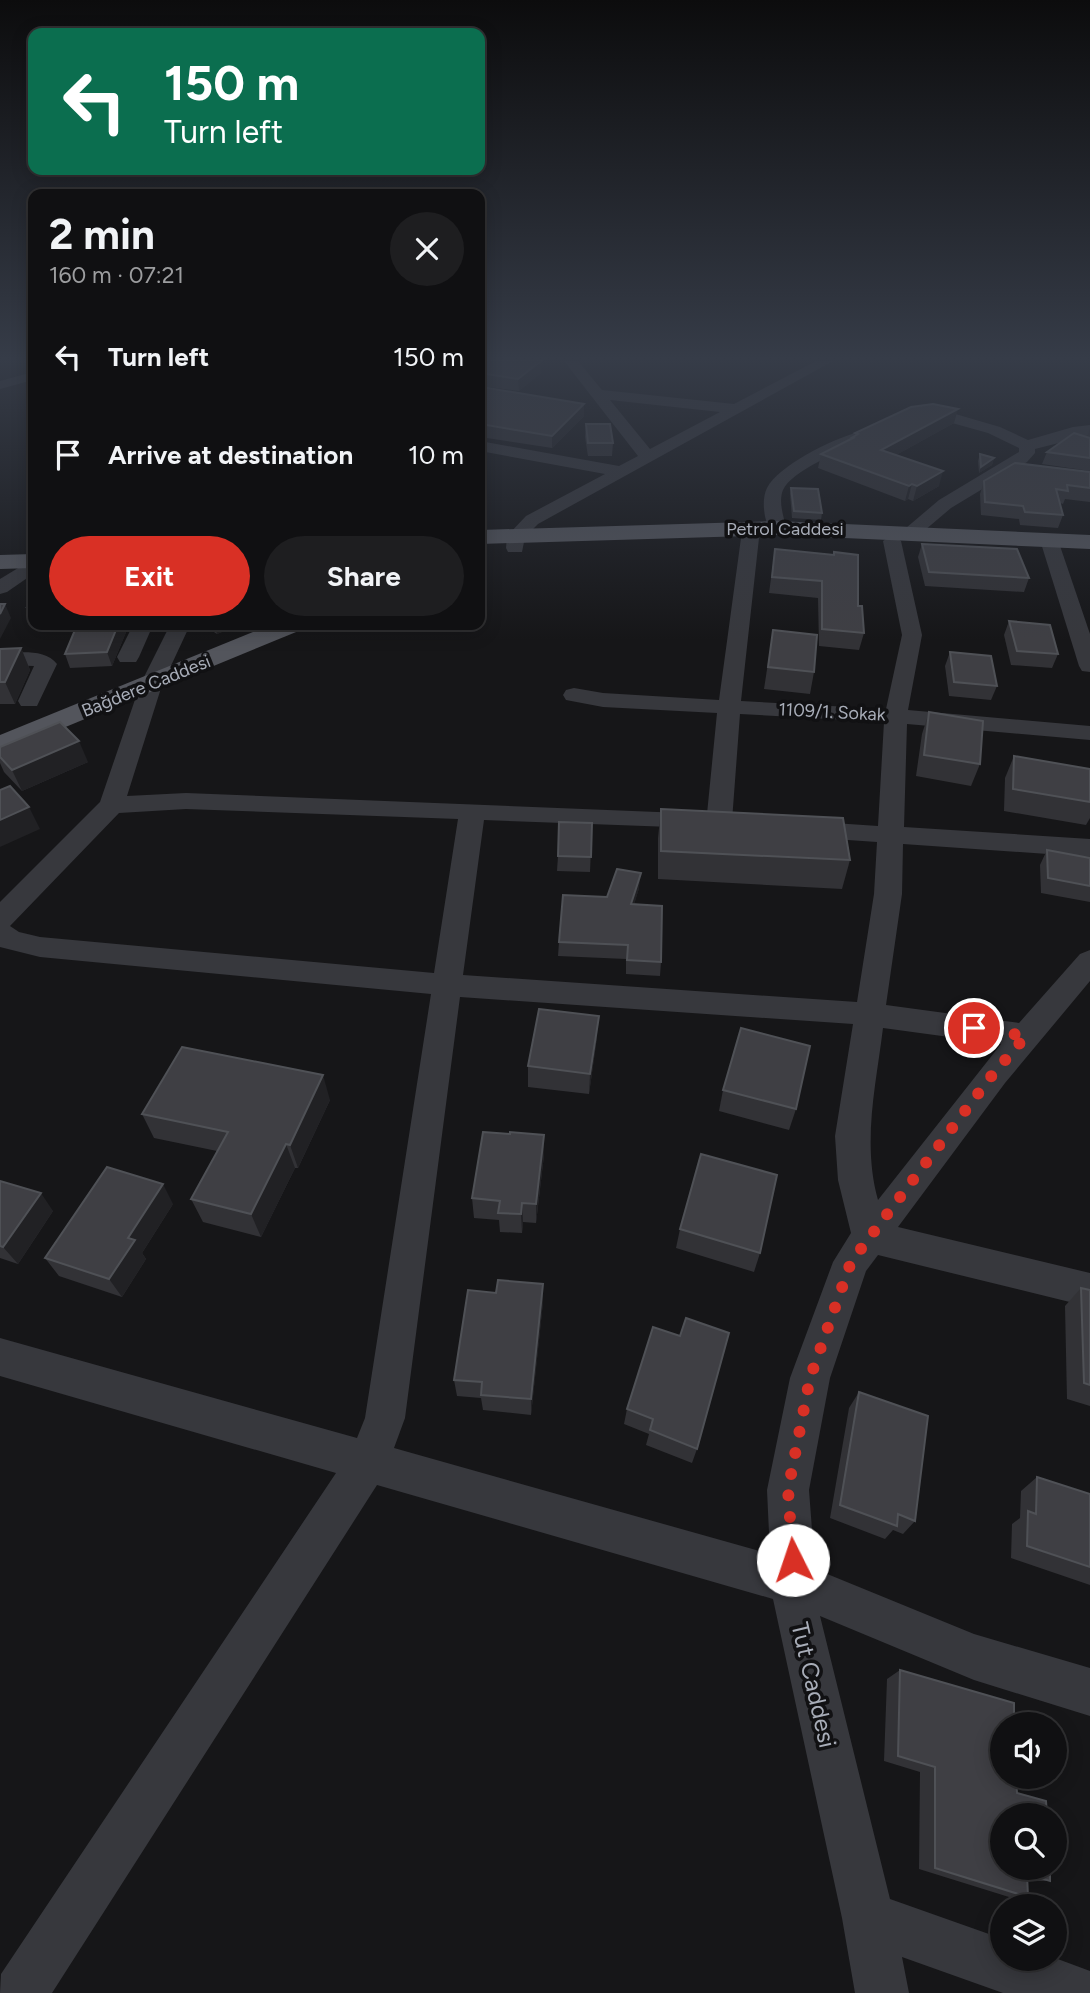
<!DOCTYPE html>
<meta charset="utf-8">
<style>
body{margin:0;font-family:Figtree,sans-serif;background:#1e1e20;color:#f1f3f6;height:100vh;display:flex;flex-direction:column;font-size:26px;white-space:nowrap}
*{box-sizing:border-box;margin:0}
p{font-size:23px;color:#9c9d9f}
.icon{flex:none;width:38px;height:38px;fill:none;stroke:currentColor;stroke-width:2;stroke-linecap:round;stroke-linejoin:round}
.map{position:relative;flex:1;overflow:hidden}
.details{position:absolute;left:28px;top:189px;width:457px;height:441px;display:flex;flex-direction:column;background:#101012;border-radius:14px;box-shadow:0 4px 18px #0003,0 0 0 2px #303032}
.details>*{flex:none}
.banner{position:absolute;left:28px;top:28px;width:457px;height:147px;border-radius:14px;box-shadow:0 4px 18px #0003,0 0 0 2px #303032;background:#0b6e4f;color:#fff;overflow:hidden}
.tools{position:absolute;left:990px;top:1712px;display:grid;gap:14px}
.tools a{display:grid;place-items:center;width:77px;height:77px;border-radius:50%;background:#101012;box-shadow:0 4px 18px #0003,0 0 0 2px #303032;font-size:35px}
.pin{position:absolute;display:grid;place-items:center;width:60px;height:60px;color:#fff;margin:-30px;border:4px solid #fff;border-radius:50%;box-shadow:0 2px 7px #0007}
.me{position:absolute;width:77px;margin:-38px;rotate:356deg;stroke-linejoin:round;filter:drop-shadow(0 0 5px #0008)}
.turn{display:flex;align-items:center;gap:24px;height:147px;padding:0 21px;font-size:32px}
.turn .icon{width:91px;height:91px;stroke-width:2.5}
.turn b{display:block;font-size:49px;line-height:60px}
.round{display:grid;place-items:center;flex:none;width:74px;height:74px;border-radius:37px;background:#1e1e20}
.summary{display:flex;align-items:center;justify-content:space-between;height:119px;padding:0 21px}
h1{font-size:42px;font-weight:700;line-height:52px}
.cta{display:flex;gap:14px;margin-top:auto;padding:14px 21px}
.cta a{flex:1;height:80px;border-radius:42px;background:#d93025;color:#fff;font-size:28px;font-weight:700;line-height:80px;text-align:center}
.cta a+a{background:#1e1e20;color:#f1f3f6}
ul{padding:0;list-style:none}
li{display:flex;align-items:center;gap:21px;height:98px;padding:0 21px}
li div{flex:1}
li b{display:block;font-size:26px}
li em{font-style:normal}
.map>svg:first-child{display:block}
.lines{fill:none;stroke-linecap:round;stroke-linejoin:round}
.minor{fill:#37383d;fill-rule:evenodd}
.major{fill:#53555c;fill-rule:evenodd}
.wall{fill:#323236}
.shaded-wall{fill:#212124}
.building{fill:#3f3f44;stroke:#4f5156;stroke-width:2}
.route{stroke:#d93025;stroke-width:12;stroke-dasharray:0 21.6}
.labels{text-anchor:middle;dominant-baseline:central;stroke-width:7;stroke-linejoin:round;paint-order:stroke}
.far-street-label{font-size:18px;fill:#a8adb8;stroke:#111113}
.near-street-label{font-size:24px;fill:#a8adb8;stroke:#111113}
</style>
<div class="map">
<svg width="1090" height="1993" viewBox="0 0 1090 1993">
<rect width="100%" height="100%" fill="#161618"/>
<g class="lines">
<g class="minor">
<path d="M564,361H578L602,390L734,404L816,361H833L538,524L525,537L522,552H508L506,548L507,536L526,516L605,474L480,451V441L619,466L638,456ZM610,400L720,412L650,449Z"/>
<path d="M33,372V380L0,389V381Z"/>
<path d="M928,406L1000,427L1028,440L1073,427L1090,425V435L1035,449V453L1027,462L951,508L918,536H906L903,532L906,528L939,500L1019,452V448L988,433L927,416L912,414L909,411L917,406Z"/>
<path d="M856,433L862,435L864,438L862,441C843,450 791,471 783,490C778,502 784,517 786,528L783,532H771C764,521 761,500 767,488C778,466 832,439 856,433Z"/>
<path d="M750,532L759,538L741,701L886,709L902,635L883,541L892,535L901,541L922,635L908,710L1090,726V740L907,724L904,827L1090,839V857L903,844L902,894L886,1005L1019,1023L1080,954L1090,950V981L1005,1083L898,1227L1090,1273V1307L878,1255L866,1271L830,1378L809,1490L815,1569L974,1634L1090,1668V1716L974,1680L820,1616L890,1899L1003,1939V1958H1055L1090,1971V1993H1003L902,1957L909,1993H855L842,1918L773,1599L377,1485L52,1993H0L1,1974L336,1473L0,1376V1338L357,1438L365,1418L431,994L40,957L0,947V902L100,802L140,685L170,625H190L162,685L127,796L186,793L707,814L717,713L603,707L566,700L563,695L566,690L574,688L603,693L719,700L741,538ZM740,714L884,722L878,826L804,821L795,823L791,829L795,835L804,837L877,842L874,894L857,1002L463,975L484,820L699,828L709,825L719,829L728,827L732,821ZM186,809L458,819L434,973L40,937L19,932L10,926L119,813ZM460,997L853,1024L835,1136L838,1180L851,1233L833,1262L790,1378L767,1490L770,1554L394,1448L405,1418ZM883,1028L1001,1044L878,1200C862,1143 876,1085 883,1028Z"/>
<path d="M1049,534L1058,540L1090,634V672L1082,671L1079,666L1040,540Z"/>
<path d="M33,559V574L7,592L0,594V579Z"/>
<path d="M133,625H153L139,657L136,662H120L117,657Z"/>
<path d="M0,653C18,653 45,648 57,664L37,706H21L18,701L34,666L0,665Z"/>
</g>
<g class="major">
<path d="M777,521L1090,535V549L777,535L480,544V530Z"/>
<path d="M33,554V568L0,569V555Z"/>
<path d="M270,625H305L301,630L0,754V735Z"/>
</g>
</g>
<g class="wall">
<path d="M480,361H541V373L519,391L480,386Z"/>
<path d="M480,389L584,416L552,448L480,437Z"/>
<path d="M954,423L896,455L939,486L913,501L908,499L905,501L818,468L821,454L852,439L855,433Z"/>
<path d="M586,424L613,443L612,456H588L585,437Z"/>
<path d="M1090,428V471L1042,464L1047,452L1087,437Z"/>
<path d="M980,454L994,458L992,465L979,473L978,461Z"/>
<path d="M1090,472V502L1065,499L1063,504L1060,503L1063,515L1058,528L1020,525L1019,519L981,515L980,494L984,481Z"/>
<path d="M791,488L822,513L821,520L792,518L790,494Z"/>
<path d="M922,544L1029,578L1024,592L925,586L918,557Z"/>
<path d="M775,549L858,606L864,633L859,650L819,646L818,598L769,593Z"/>
<path d="M33,595V621H32L27,607Z"/>
<path d="M1009,621L1058,654L1052,668L1011,665L1004,635Z"/>
<path d="M129,625L112,666L70,668L65,654Z"/>
<path d="M203,625H239L217,634Z"/>
<path d="M773,630L814,672L810,694L764,689Z"/>
<path d="M21,648L30,670L15,704H0V649Z"/>
<path d="M950,652L997,686L991,700L949,696L945,666Z"/>
<path d="M929,712L980,764L971,786L916,776L922,734Z"/>
<path d="M0,747L88,762L22,791L4,772L0,763Z"/>
<path d="M1014,756L1090,769V818L1086,825L1004,811L1005,778Z"/>
<path d="M661,809L850,860L842,889L658,879V838Z"/>
<path d="M592,823L590,872L557,871L558,856Z"/>
<path d="M1047,850L1090,858V902L1041,893L1040,865Z"/>
<path d="M639,888L634,904L661,962L660,976L626,974V959L558,956L559,942L607,897Z"/>
<path d="M597,1037L589,1094L528,1087V1066Z"/>
<path d="M723,1090L796,1109L789,1130L719,1111Z"/>
<path d="M330,1100L298,1168H295L261,1237L203,1222L191,1199L217,1151L154,1138L142,1114Z"/>
<path d="M510,1134L544,1135V1155L536,1223L523,1222L522,1233L500,1232L499,1220L474,1218L472,1198Z"/>
<path d="M0,1181L53,1211L18,1264L0,1258Z"/>
<path d="M173,1204L142,1253L146,1259L122,1297L59,1276L45,1258Z"/>
<path d="M680,1229L760,1253L754,1272L676,1248Z"/>
<path d="M543,1284V1302L531,1415L483,1410L481,1398L457,1396L454,1380L496,1293Z"/>
<path d="M1081,1288L1090,1290V1406L1067,1399L1065,1306Z"/>
<path d="M653,1327L697,1449L692,1463L646,1445L649,1434L624,1424L627,1409Z"/>
<path d="M859,1392L915,1521L903,1534L893,1530L885,1539L830,1518L849,1408Z"/>
<path d="M1037,1477L1090,1494V1585L1011,1558L1012,1524L1020,1518L1021,1491Z"/>
<path d="M900,1670L1017,1793L1050,1881H1028V1897H1009L919,1869L920,1772L884,1761L887,1679Z"/>
</g>
<g class="shaded-wall">
<path d="M541,361V373L519,391L518,379Z"/>
<path d="M584,404V416L552,448V436Z"/>
<path d="M958,409L954,423L878,465L881,450Z"/>
<path d="M994,458L992,465L979,473L981,467Z"/>
<path d="M943,471L939,486L913,501L917,486Z"/>
<path d="M912,484L908,499L905,501L909,486Z"/>
<path d="M5,604L11,618L0,639V614Z"/>
<path d="M118,625H129L112,666L107,652Z"/>
<path d="M215,625H239L217,634Z"/>
<path d="M21,648L30,670L15,704L5,682Z"/>
<path d="M79,741L88,762L22,791L12,770Z"/>
<path d="M29,807L40,829L0,847V820Z"/>
<path d="M641,873L639,888L630,918L631,904Z"/>
<path d="M599,1016L597,1037L589,1094L590,1074Z"/>
<path d="M323,1075L330,1100L298,1168L290,1145Z"/>
<path d="M544,1135V1155L536,1223V1204Z"/>
<path d="M286,1144L295,1168L261,1237L251,1214Z"/>
<path d="M163,1184L173,1204L142,1253L146,1259L122,1297L109,1279L128,1238Z"/>
<path d="M41,1193L53,1211L18,1264L3,1247Z"/>
<path d="M522,1203L523,1222L522,1233L521,1214Z"/>
<path d="M543,1284V1302L531,1415V1399Z"/>
</g>
<g class="building">
<path d="M480,361H541L518,379L480,373Z"/>
<path d="M482,387L584,404L552,436L480,424V389Z"/>
<path d="M933,404L958,409L881,450L943,471L917,486L912,484L909,486L821,454L855,437H853L858,434L855,433L911,407Z"/>
<path d="M586,424H610L613,443H588Z"/>
<path d="M1074,433L1090,438V458L1047,452Z"/>
<path d="M980,454L994,458L981,467Z"/>
<path d="M1015,463L1090,472V488L1067,485L1068,491L1056,489L1063,515L1025,512L1023,506L985,502L984,481Z"/>
<path d="M791,488L818,489L822,513L794,511Z"/>
<path d="M922,544L1017,549L1029,578L929,572Z"/>
<path d="M775,549L834,555V552L858,555V606H862L864,633L822,629V581L772,577Z"/>
<path d="M33,595V607H27Z"/>
<path d="M0,604H5L0,614Z"/>
<path d="M1009,621L1050,625L1058,654L1017,651Z"/>
<path d="M77,625H118L107,652L65,654Z"/>
<path d="M773,630L817,635L814,672L768,667Z"/>
<path d="M21,648L5,682H0V649Z"/>
<path d="M950,652L991,656L997,686L954,682Z"/>
<path d="M929,712L983,721L980,764L924,755Z"/>
<path d="M60,722L79,741L12,770L0,757V747Z"/>
<path d="M1014,756L1090,769V802L1013,789Z"/>
<path d="M10,786L29,807L0,820V790Z"/>
<path d="M661,809L843,818L850,860L661,851Z"/>
<path d="M559,822L592,823L591,857L558,856Z"/>
<path d="M1047,850L1090,858V886L1048,878Z"/>
<path d="M617,869L641,873L631,904L662,906L661,962L627,960L628,945L559,942L563,895L607,897Z"/>
<path d="M539,1009L599,1016L590,1074L528,1066Z"/>
<path d="M741,1028L810,1046L796,1109L723,1090Z"/>
<path d="M182,1047L323,1075L290,1145L286,1144L251,1214L191,1199L228,1132L142,1114Z"/>
<path d="M483,1132L510,1134V1132L544,1135L536,1204L522,1203L521,1214L498,1213L500,1201L472,1198Z"/>
<path d="M701,1154L777,1175L760,1253L680,1229Z"/>
<path d="M107,1167L163,1184L128,1238L135,1240L109,1279L45,1258Z"/>
<path d="M0,1181L41,1193L3,1247L0,1246Z"/>
<path d="M498,1280L543,1284L531,1399L481,1395L482,1382L454,1380L468,1290L496,1293Z"/>
<path d="M1081,1288L1090,1290V1385L1084,1383Z"/>
<path d="M686,1318L729,1333L697,1449L650,1430L653,1419L627,1409L653,1327L680,1336Z"/>
<path d="M859,1392L928,1416L915,1521L898,1514L897,1526L840,1505Z"/>
<path d="M1037,1477L1090,1494V1567L1027,1546L1028,1511L1036,1514Z"/>
<path d="M900,1670L1014,1703V1724H1003V1776H1016L1017,1793L1046,1801L1047,1815H1003V1867H1050V1881L1027,1874L1028,1897L935,1868V1767L898,1756Z"/>
</g>
<linearGradient id="sky" x2="0" y2="1"><stop stop-color="#0c0c0d"/><stop offset="0.56" stop-color="#363c48"/><stop offset="1" stop-color="#363c48" stop-opacity="0"/></linearGradient>
<rect width="1090" height="640" fill="url(#sky)"/>
<g class="lines">
<path class="route" d="M793,1560L788,1490L810,1378L851,1262L993,1074L1026,1036L974,1028"/>
</g>
<g class="labels">
<g class="far-street-label">
<text x="785" y="529">Petrol Caddesi</text>
<text transform="translate(146 686) rotate(-22)">Bağdere Caddesi</text>
<text transform="translate(832 712) rotate(3)">1109/1. Sokak</text>
</g>
<g class="near-street-label">
<text transform="translate(814 1685) rotate(77)">Tut Caddesi</text>
</g>
</g>
</svg>
<div class="tools">
<a><svg class="icon" aria-label="sound" viewBox="0 0 24 24"><path d="M4 9h4l5-4v14l-5-4H4zM17 9q2 3 0 6"/></svg></a>
<a><svg class="icon" aria-label="search" viewBox="0 0 24 24"><circle cx="10" cy="10" r="6"/><path d="M15 15l6 6"/></svg></a>
<a><svg class="icon" aria-label="layers" viewBox="0 0 24 24"><path d="M12 4l9 5-9 5-9-5zM3 14l9 5 9-5"/></svg></a>
</div>
<div class="pin" style="left:974px;top:1028px;background:#d93025"><svg class="icon" aria-label="arrive" viewBox="0 0 24 24"><path d="M6 21V4h12l-3 4 3 4H6"/></svg></div>
<svg class="me" style="left:793px;top:1560px" viewBox="-20 -20 40 40"><circle r="19" fill="#fff"/><path d="M0-13L10 11 0 6-10 11z" fill="#d93025"/></svg>
<div class="banner">
<div class="turn"><svg class="icon" aria-label="left" viewBox="0 0 24 24"><path d="M17 20v-9H6M10 6l-5 5 5 5"/></svg><div><b>150 m</b>Turn left</div></div>
</div>
<section class="details">
<div class="summary"><div><h1>2 min</h1><p>160 m · 07:21</p></div><a class="round"><svg class="icon" aria-label="close" viewBox="0 0 24 24"><path d="M6 6l12 12M18 6L6 18"/></svg></a></div>
<ul>
<li><svg class="icon" aria-label="left" viewBox="0 0 24 24"><path d="M17 20v-9H6M10 6l-5 5 5 5"/></svg><div><b>Turn left</b></div><em>150 m</em></li>
<li><svg class="icon" aria-label="arrive" viewBox="0 0 24 24"><path d="M6 21V4h12l-3 4 3 4H6"/></svg><div><b>Arrive at destination</b></div><em>10 m</em></li>
</ul>
<div class="cta"><a>Exit</a><a>Share</a></div>
</section>
</div>
